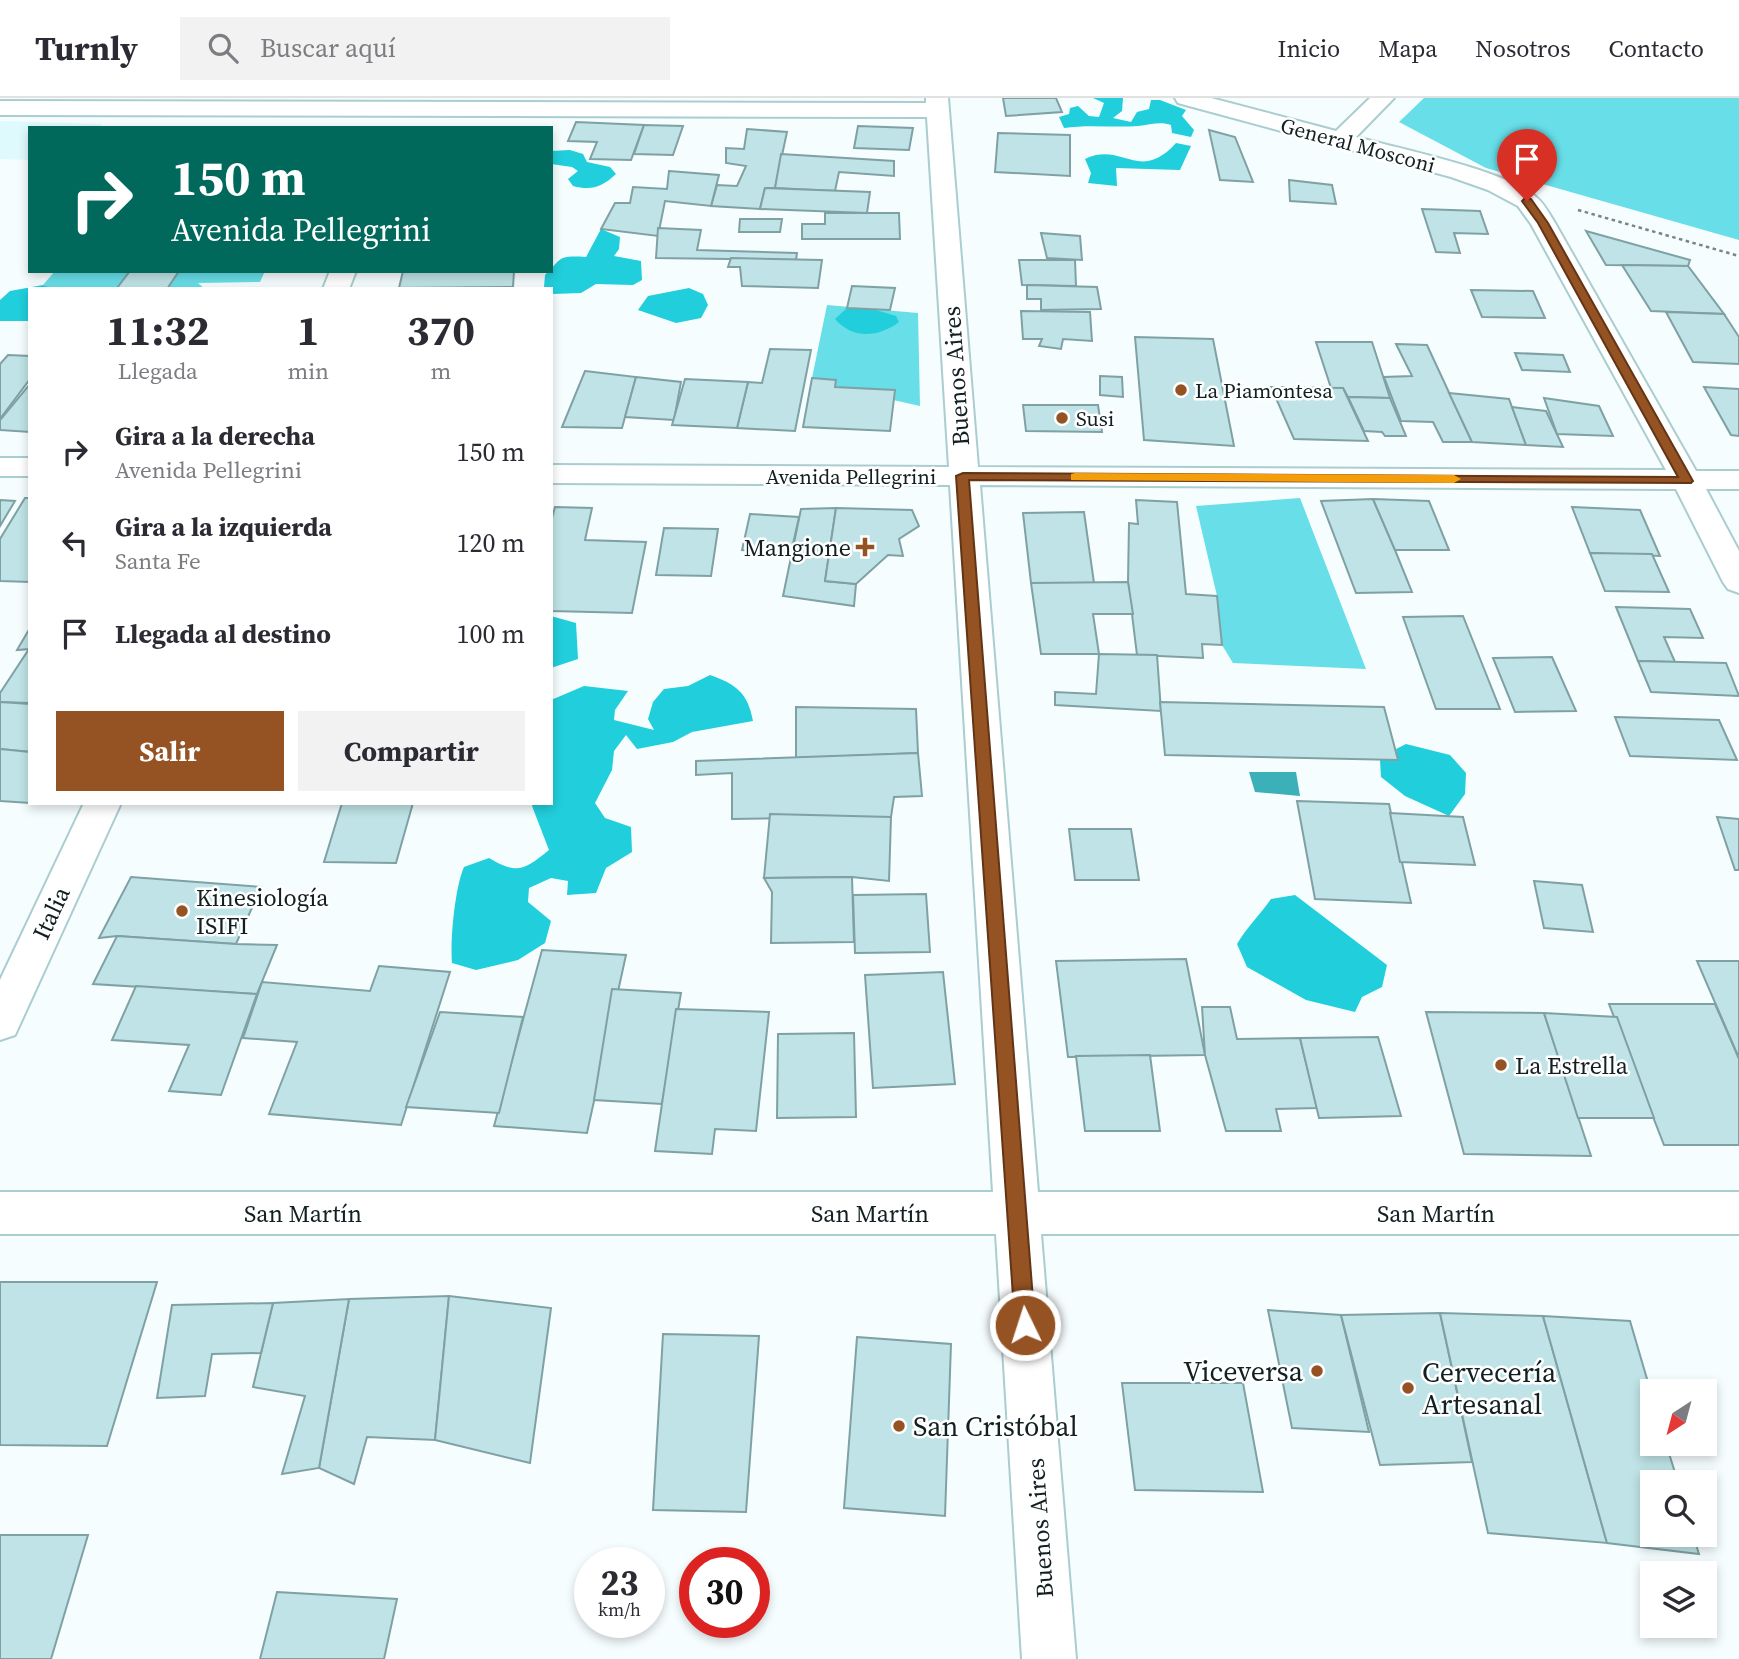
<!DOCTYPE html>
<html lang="es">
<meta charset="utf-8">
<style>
body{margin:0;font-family:"Source Serif 4",serif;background:#f2f2f3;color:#2b2b33;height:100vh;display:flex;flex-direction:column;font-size:26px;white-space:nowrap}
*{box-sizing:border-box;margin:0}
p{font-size:23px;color:#7c7c81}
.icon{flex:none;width:38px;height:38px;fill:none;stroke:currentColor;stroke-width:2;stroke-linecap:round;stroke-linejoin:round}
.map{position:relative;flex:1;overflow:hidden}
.side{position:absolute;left:28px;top:189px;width:525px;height:518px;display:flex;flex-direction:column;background:#fff;border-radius:0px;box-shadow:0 4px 10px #0003}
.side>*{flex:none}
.banner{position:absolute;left:28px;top:28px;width:525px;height:147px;border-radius:0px;box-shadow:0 4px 10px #0003;background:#00695c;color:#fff;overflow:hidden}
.needle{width:46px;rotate:216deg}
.fabs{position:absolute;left:1640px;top:1281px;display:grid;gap:14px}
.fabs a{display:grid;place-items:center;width:77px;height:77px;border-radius:0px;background:#fff;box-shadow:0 4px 10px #0003;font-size:35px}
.speed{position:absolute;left:574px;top:1449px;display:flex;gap:14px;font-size:35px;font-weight:700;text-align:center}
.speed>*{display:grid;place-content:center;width:91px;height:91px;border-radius:50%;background:#fff;box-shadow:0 4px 10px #0003;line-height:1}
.speed small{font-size:18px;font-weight:400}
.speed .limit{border:10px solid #d22;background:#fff;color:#111}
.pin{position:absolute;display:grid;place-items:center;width:60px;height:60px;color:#fff;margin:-72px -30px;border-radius:50% 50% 50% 0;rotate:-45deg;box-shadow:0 0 7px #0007}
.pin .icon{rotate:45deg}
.me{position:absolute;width:77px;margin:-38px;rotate:356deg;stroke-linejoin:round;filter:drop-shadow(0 0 5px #0008)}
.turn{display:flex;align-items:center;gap:24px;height:147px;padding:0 28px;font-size:32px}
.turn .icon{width:91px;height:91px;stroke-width:2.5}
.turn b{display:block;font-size:49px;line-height:60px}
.eta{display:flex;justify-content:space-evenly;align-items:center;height:119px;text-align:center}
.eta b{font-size:42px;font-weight:700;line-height:49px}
.cta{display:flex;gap:14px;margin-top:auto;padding:14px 28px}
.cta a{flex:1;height:80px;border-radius:0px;background:#955222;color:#fff;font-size:28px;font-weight:700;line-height:80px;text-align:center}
.cta a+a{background:#f2f2f3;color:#2b2b33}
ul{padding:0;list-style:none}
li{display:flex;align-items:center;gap:21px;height:91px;padding:0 28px}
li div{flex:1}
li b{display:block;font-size:26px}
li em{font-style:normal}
header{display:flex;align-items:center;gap:42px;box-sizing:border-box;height:98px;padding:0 35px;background:#fff;border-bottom:2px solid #e1e1e2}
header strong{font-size:33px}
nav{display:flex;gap:38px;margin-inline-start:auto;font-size:24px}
.search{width:490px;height:63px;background:#f2f2f3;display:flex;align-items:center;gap:18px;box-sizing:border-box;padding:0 24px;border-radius:0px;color:#7c7c81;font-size:26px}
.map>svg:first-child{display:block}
.built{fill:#dffafd}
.green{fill:#68dee8}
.forest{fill:#21cedb}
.water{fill:#3bb0b9}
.building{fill:#bfe3e6;stroke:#7fa1a4;stroke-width:2}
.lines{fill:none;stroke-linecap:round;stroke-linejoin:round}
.street-casing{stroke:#aacdd0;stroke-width:4}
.path{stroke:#798485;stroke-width:2.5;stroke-dasharray:3.5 3.5;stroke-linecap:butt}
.street{fill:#fff;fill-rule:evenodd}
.route{fill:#955222;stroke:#613516;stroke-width:2}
.slow{fill:#f59e0b}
.poi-dot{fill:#955222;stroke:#fff;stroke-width:2.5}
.labels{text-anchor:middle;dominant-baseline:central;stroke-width:5;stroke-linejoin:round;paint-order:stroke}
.far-street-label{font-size:21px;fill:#122021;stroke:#fff}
.far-poi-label{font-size:21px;fill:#122021;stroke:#fff;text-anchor:start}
.street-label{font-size:24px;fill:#122021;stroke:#fff}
.poi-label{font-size:24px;fill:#122021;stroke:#fff;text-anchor:start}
.near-poi-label{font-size:28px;fill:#122021;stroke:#fff;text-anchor:start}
</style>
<header>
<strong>Turnly</strong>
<div class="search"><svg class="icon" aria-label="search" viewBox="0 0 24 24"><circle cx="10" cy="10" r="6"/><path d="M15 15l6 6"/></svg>Buscar aquí</div>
<nav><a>Inicio</a><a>Mapa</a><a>Nosotros</a><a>Contacto</a></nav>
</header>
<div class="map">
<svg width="1739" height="1561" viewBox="0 0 1739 1561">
<rect width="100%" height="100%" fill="#f6fdfe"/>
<path class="built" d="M0,23L102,26L100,30H30V62L0,61Z"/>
<g class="green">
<path d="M1424,0H1739V142L1486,70L1399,24Z"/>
<path d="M55,173H130L118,190L134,191H55L43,187Z"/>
<path d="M179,173H265L260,184L198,185L205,191H167Z"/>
<path d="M827,207L918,215L920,308L835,289L836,282L812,280Z"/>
<path d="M1300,400L1366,571L1233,565L1222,547L1217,498L1196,408Z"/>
</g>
<g class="forest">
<path d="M1093,0H1123L1122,13L1113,20L1131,24L1137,14L1149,11L1151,2H1160L1186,12L1182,18L1194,32L1191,39L1172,35L1171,27C1160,23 1150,27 1138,28C1113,30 1089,26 1064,30L1059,19L1069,16L1070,10L1078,8L1089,18L1099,19L1104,5Z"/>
<path d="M1176,45L1191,48L1180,72L1116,70L1117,88L1088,85L1091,75L1085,61C1122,43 1139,86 1176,45Z"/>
<path d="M570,52L583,56L587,64L610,69L616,76C602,89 592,93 573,88L568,81L578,73L572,69L551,66V53Z"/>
<path d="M601,131L620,139L619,151L614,158L641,163L642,182L633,187L596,186L581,195L553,196L551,191L544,189L545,177C562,161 556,157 586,159Z"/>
<path d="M43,187L55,191H30V223H0V202L10,193Z"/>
<path d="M689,190L703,196L708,207L701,220L676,225L638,212L648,198Z"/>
<path d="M848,209L876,212L896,218L899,224C879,239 853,242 835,221Z"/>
<path d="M551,518L576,525L578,561L551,570Z"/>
<path d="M710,577C736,586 748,595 753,623L692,634L673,644L637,651L626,637L614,653L612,672L595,705L605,720L631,729L632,754L606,770L596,795L567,797L568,783L551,780L529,790L528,804L551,823L545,845L518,862L476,872L452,865C450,842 455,789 464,769L489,760C518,777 524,772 549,752L532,708L533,705H551V602L584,588L628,593L615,612L614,622L654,632L648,621L653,604L664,591L688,588Z"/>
<path d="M1406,646L1450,657L1466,675L1465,696L1449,718L1405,698L1381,679L1380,662H1398L1396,651Z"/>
<path d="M1295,797L1387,867L1382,889L1362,899L1355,914L1306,902L1247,869L1237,846C1246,830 1260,817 1271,801Z"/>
</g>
<path class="water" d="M1249,674H1296L1300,698L1255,694Z"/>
<g class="building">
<path d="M1003,0H1056L1062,14L1006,18Z"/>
<path d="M576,24L644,27L631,62L590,61L597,44L568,43Z"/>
<path d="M644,27L683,28L673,57L634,56Z"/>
<path d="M858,28L913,30L909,52L854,50Z"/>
<path d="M747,31L787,34L775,90H765L760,111L711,108L717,87L737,88L746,68L726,65V50L744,51Z"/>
<path d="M1209,32L1235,39L1253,84L1220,82Z"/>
<path d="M998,35L1070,37V78L995,74Z"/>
<path d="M781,56L894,63V78L839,74L835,93L775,90Z"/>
<path d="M669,73L719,77L711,108L665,103L658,138L601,131L615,105H630L633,89L667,91Z"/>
<path d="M1289,82L1332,87L1336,106L1290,103Z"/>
<path d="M765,90L870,94L867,115L760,111Z"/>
<path d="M1422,111L1480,113L1488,136L1454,135L1460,155L1436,154Z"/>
<path d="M825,115H899L900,141H802V126H825Z"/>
<path d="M740,121H782L780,134H739Z"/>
<path d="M658,130L701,132L697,152L797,155L796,162L656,160Z"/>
<path d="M1586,133L1690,162L1688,168L1606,167Z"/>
<path d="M1041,135L1080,138L1082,162L1047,160Z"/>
<path d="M731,160L822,162L818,190L742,188L740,169H728Z"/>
<path d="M1019,162H1075L1076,188L1022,187Z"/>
<path d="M1622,167L1688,168L1724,216L1651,213Z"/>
<path d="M130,173H179L167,191L117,190Z"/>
<path d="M403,173H514L513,189L399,190Z"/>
<path d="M1027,187L1097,189L1101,211L1041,212V201H1027Z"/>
<path d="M852,188L895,190L890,212L847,210Z"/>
<path d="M1471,192L1533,193L1545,220L1482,219Z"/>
<path d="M1021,213L1090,214L1092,243L1063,241L1061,251L1039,248L1042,241H1023Z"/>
<path d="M1666,214L1724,216L1739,239V266L1693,264Z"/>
<path d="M1135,239L1213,241L1234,348L1144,342Z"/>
<path d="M1316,244H1372L1390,300L1348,299L1343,290H1331Z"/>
<path d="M1396,246L1427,247L1472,344H1443L1433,324L1401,323L1384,279L1412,278Z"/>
<path d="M770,251L811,252L795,333L737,330L748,284L762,285Z"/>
<path d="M1515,255L1563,257L1570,274L1522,272Z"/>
<path d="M8,257L30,258V281L0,321V266Z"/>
<path d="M585,273L636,279L622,330L562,329Z"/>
<path d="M1100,278L1122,279L1123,299L1100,297Z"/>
<path d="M636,279L681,284L674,322L625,319Z"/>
<path d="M812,280L836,282L835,289L895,292L890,333L803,329Z"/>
<path d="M685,281L748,284L737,330L672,327Z"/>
<path d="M30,286V334L0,332V322Z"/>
<path d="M1271,289L1343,290L1368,343L1294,341Z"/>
<path d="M1704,289L1739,291V338L1731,337Z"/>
<path d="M1449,295L1509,301L1526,347L1472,344Z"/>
<path d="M1348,299L1390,300L1406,338H1385L1382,334L1364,333Z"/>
<path d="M1544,300L1599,308L1613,338L1557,336Z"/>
<path d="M1023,307H1098L1102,334L1026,333Z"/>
<path d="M1512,309L1546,313L1563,349L1526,347Z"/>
<path d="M25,400H30V484L0,483V441Z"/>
<path d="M1373,401L1395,452L1412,494L1356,495L1321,403Z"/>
<path d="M1373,401L1429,403L1449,452H1395Z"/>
<path d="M0,402L15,403L0,428Z"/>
<path d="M1136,402L1177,404L1186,496L1217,498L1222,547L1202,546L1203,560L1137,557L1128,484L1129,425L1138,426Z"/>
<path d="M555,409L592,410L585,442L646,444L632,515L551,513V424Z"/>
<path d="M1572,409L1640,412L1660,458L1590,455Z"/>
<path d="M836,410L825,483L856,486L854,508L783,498L801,411Z"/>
<path d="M836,410L912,412L919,428L899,441L903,458L888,457L856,486L825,483Z"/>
<path d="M1084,414L1094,485H1031L1023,415Z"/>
<path d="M750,416L799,419L791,455L742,452Z"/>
<path d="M664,430L718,431L711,478L656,477Z"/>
<path d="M1590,455L1652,456L1669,494L1605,493Z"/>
<path d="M1128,484L1133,516H1093L1099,556H1041L1031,485Z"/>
<path d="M1616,509L1690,511L1703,540L1664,539L1675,564L1638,563Z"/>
<path d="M1463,518L1500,611H1436L1403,519Z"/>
<path d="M30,530V551L17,552Z"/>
<path d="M29,551L30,605L0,604V595Z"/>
<path d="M1099,556L1157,557L1161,613L1055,607V594L1096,596Z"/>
<path d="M1552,559L1576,613L1515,614L1493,560Z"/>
<path d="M1638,563L1726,565L1739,598L1651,594Z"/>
<path d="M0,604L30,606V654L0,651Z"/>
<path d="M1160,604L1384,609L1398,662L1165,657Z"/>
<path d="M796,609L916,611L918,655L796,660Z"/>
<path d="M1615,619L1719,622L1737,662L1630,658Z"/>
<path d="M0,651L30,654V705L0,703Z"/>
<path d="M918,655L922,698L894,699L891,719L732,721V675L696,677V663Z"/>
<path d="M1297,703L1389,706L1411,805L1315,801Z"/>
<path d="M342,705H413L396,765L324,764Z"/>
<path d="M1390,715L1463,719L1475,767L1400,764Z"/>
<path d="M770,716L891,719L889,783L852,779L764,780Z"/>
<path d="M1717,719L1739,721V772H1735Z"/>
<path d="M1069,731H1131L1139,782H1075Z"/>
<path d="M131,779L261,789L236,846L117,838L99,840Z"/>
<path d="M852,779L854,844L771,845L772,794L764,780Z"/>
<path d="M1534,783L1582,787L1593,834L1544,830Z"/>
<path d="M926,796L930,854L855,855L853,797Z"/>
<path d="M117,838L236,846L277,847L257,896L93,886Z"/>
<path d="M542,852L626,857L587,1035L494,1028Z"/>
<path d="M1186,861L1205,957L1068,959L1056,863Z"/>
<path d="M1697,863H1739V960Z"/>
<path d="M379,868L450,874L401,1027L269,1016L297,944L243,940L262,884L370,893Z"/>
<path d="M943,874L955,986L873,990L865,877Z"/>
<path d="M136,888L257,896L221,997L169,993L189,947L112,942Z"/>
<path d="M612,891L681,895L662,1006L594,1002Z"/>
<path d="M1609,906H1715L1739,961V1047H1664Z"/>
<path d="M1202,909H1230L1237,941L1300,940L1317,1010L1276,1011L1281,1033H1226L1205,957Z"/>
<path d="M676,911L769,914L756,1033L715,1031L712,1056L655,1053Z"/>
<path d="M440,914L523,919L499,1015L406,1009Z"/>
<path d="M1426,914L1544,915L1591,1058L1464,1056Z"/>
<path d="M1544,915L1617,919L1654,1020H1578Z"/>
<path d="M854,935L856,1019L777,1020L778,936Z"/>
<path d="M1378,939L1401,1018L1319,1020L1300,940Z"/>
<path d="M1150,957L1160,1033H1085L1076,958Z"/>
<path d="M0,1184H157L107,1348L0,1347Z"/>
<path d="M449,1198L435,1342L367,1339L354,1386L319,1370L349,1201Z"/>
<path d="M449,1198L551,1210L530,1365L435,1342Z"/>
<path d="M349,1201L319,1370L282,1376L305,1298L253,1289L273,1205Z"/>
<path d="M273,1205L261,1255L212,1256L205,1298L157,1300L172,1207Z"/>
<path d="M1268,1212L1341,1217L1369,1334L1292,1330Z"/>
<path d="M1440,1215L1472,1364L1380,1367L1341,1217Z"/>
<path d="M1440,1215L1543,1218L1607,1445L1488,1435Z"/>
<path d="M1543,1218L1630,1223L1652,1298V1346H1666L1678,1384H1652V1437H1693L1699,1456L1607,1445Z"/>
<path d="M663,1236L759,1238L746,1414L653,1412Z"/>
<path d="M857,1239L951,1246L945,1418L844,1410Z"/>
<path d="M1122,1285H1243L1263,1394L1135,1392Z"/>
<path d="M0,1437H88L51,1561H0Z"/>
<path d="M277,1494L397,1501L384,1561H260Z"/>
</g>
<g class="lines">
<g class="street-casing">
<g id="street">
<path d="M926,0H948L978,369L1666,372L1531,126L1518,108L1488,92L1451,79L1178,5L1175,0H1211L1336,33L1370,0H1394L1356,39C1397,50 1508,73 1536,99C1544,105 1550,117 1555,125L1696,373H1739V391H1706L1739,453V495L1728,491L1723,484L1676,391L980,387L1038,1094H1739V1136H1041L1076,1561H1022L996,1136H0V1094H993L950,387L551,385V367L949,369L927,19L0,17V3L926,5Z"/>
<path d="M330,173H356L349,191H323Z"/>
<rect x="0" y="360" width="30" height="18"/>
<path d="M84,705H121L15,937L0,942V882Z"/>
</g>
</g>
<path class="path" d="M1578,112L1739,158"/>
<use href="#street" class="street"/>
</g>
<path class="route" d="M1524,101H1531L1548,125L1693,383L1691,385L969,382L1035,1227L1032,1234L1025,1236L1018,1234L1015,1227L956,378L963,375L1678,379L1538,125L1522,103Z"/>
<path class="slow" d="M1075,375L1454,377L1461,381L1454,385L1071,382V376Z"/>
<g class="poi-dot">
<circle cx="1181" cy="292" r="7"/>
<circle cx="1062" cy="320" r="7"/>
<path d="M861.5 438.5h7v7h7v7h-7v7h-7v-7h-7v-7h7z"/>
<circle cx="182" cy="813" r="7"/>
<circle cx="1501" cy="967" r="7"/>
<circle cx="1317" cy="1273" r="7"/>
<circle cx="1408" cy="1290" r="7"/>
<circle cx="899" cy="1328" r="7"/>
</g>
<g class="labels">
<g class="far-street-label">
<text transform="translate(1358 47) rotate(15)">General Mosconi</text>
<text x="851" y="378">Avenida Pellegrini</text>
</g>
<g class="far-poi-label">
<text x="1195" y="292">La Piamontesa</text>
<text x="1076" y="320">Susi</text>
</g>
<g class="street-label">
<text transform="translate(956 278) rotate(-94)">Buenos Aires</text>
<text transform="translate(51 815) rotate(-65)">Italia</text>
<text x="303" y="1115">San Martín</text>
<text x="870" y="1115">San Martín</text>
<text x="1436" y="1115">San Martín</text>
<text transform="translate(1040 1430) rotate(-94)">Buenos Aires</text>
</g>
<g class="poi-label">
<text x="851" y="449" text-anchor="end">Mangione</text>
<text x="196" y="799">Kinesiología<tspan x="196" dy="28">ISIFI</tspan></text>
<text x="1515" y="967">La Estrella</text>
</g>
<g class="near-poi-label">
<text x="1303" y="1273" text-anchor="end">Viceversa</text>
<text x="1422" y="1274">Cervecería<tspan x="1422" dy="32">Artesanal</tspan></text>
<text x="913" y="1328">San Cristóbal</text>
</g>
</g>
</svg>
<div class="fabs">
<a><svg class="needle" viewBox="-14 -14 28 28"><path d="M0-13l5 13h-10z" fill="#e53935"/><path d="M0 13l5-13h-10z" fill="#7c7c81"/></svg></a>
<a><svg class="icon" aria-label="search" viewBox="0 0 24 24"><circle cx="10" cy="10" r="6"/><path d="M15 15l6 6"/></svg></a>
<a><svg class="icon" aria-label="layers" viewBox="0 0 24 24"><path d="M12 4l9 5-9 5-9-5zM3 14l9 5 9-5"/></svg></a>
</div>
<div class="speed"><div>23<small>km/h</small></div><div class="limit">30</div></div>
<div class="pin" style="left:1527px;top:103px;background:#d93025"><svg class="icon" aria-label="arrive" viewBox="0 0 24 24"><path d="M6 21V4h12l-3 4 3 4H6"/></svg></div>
<svg class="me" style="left:1025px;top:1227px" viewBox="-20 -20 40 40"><circle r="17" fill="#955222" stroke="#fff" stroke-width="3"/><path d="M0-11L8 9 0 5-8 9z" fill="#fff"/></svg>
<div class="banner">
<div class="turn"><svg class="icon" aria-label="right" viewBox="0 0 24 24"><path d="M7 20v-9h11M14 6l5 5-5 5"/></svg><div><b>150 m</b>Avenida Pellegrini</div></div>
</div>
<section class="side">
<div class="eta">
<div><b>11:32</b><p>Llegada</p></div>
<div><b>1</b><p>min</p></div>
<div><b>370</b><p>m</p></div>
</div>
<ul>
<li><svg class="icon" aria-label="right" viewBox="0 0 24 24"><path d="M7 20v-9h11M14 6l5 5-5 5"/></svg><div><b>Gira a la derecha</b><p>Avenida Pellegrini</p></div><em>150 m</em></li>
<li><svg class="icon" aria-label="left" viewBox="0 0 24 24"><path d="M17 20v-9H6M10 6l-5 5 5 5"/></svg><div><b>Gira a la izquierda</b><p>Santa Fe</p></div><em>120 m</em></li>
<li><svg class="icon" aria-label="arrive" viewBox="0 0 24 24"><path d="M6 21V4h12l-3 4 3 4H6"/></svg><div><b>Llegada al destino</b></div><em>100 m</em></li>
</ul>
<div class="cta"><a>Salir</a><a>Compartir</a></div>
</section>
</div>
